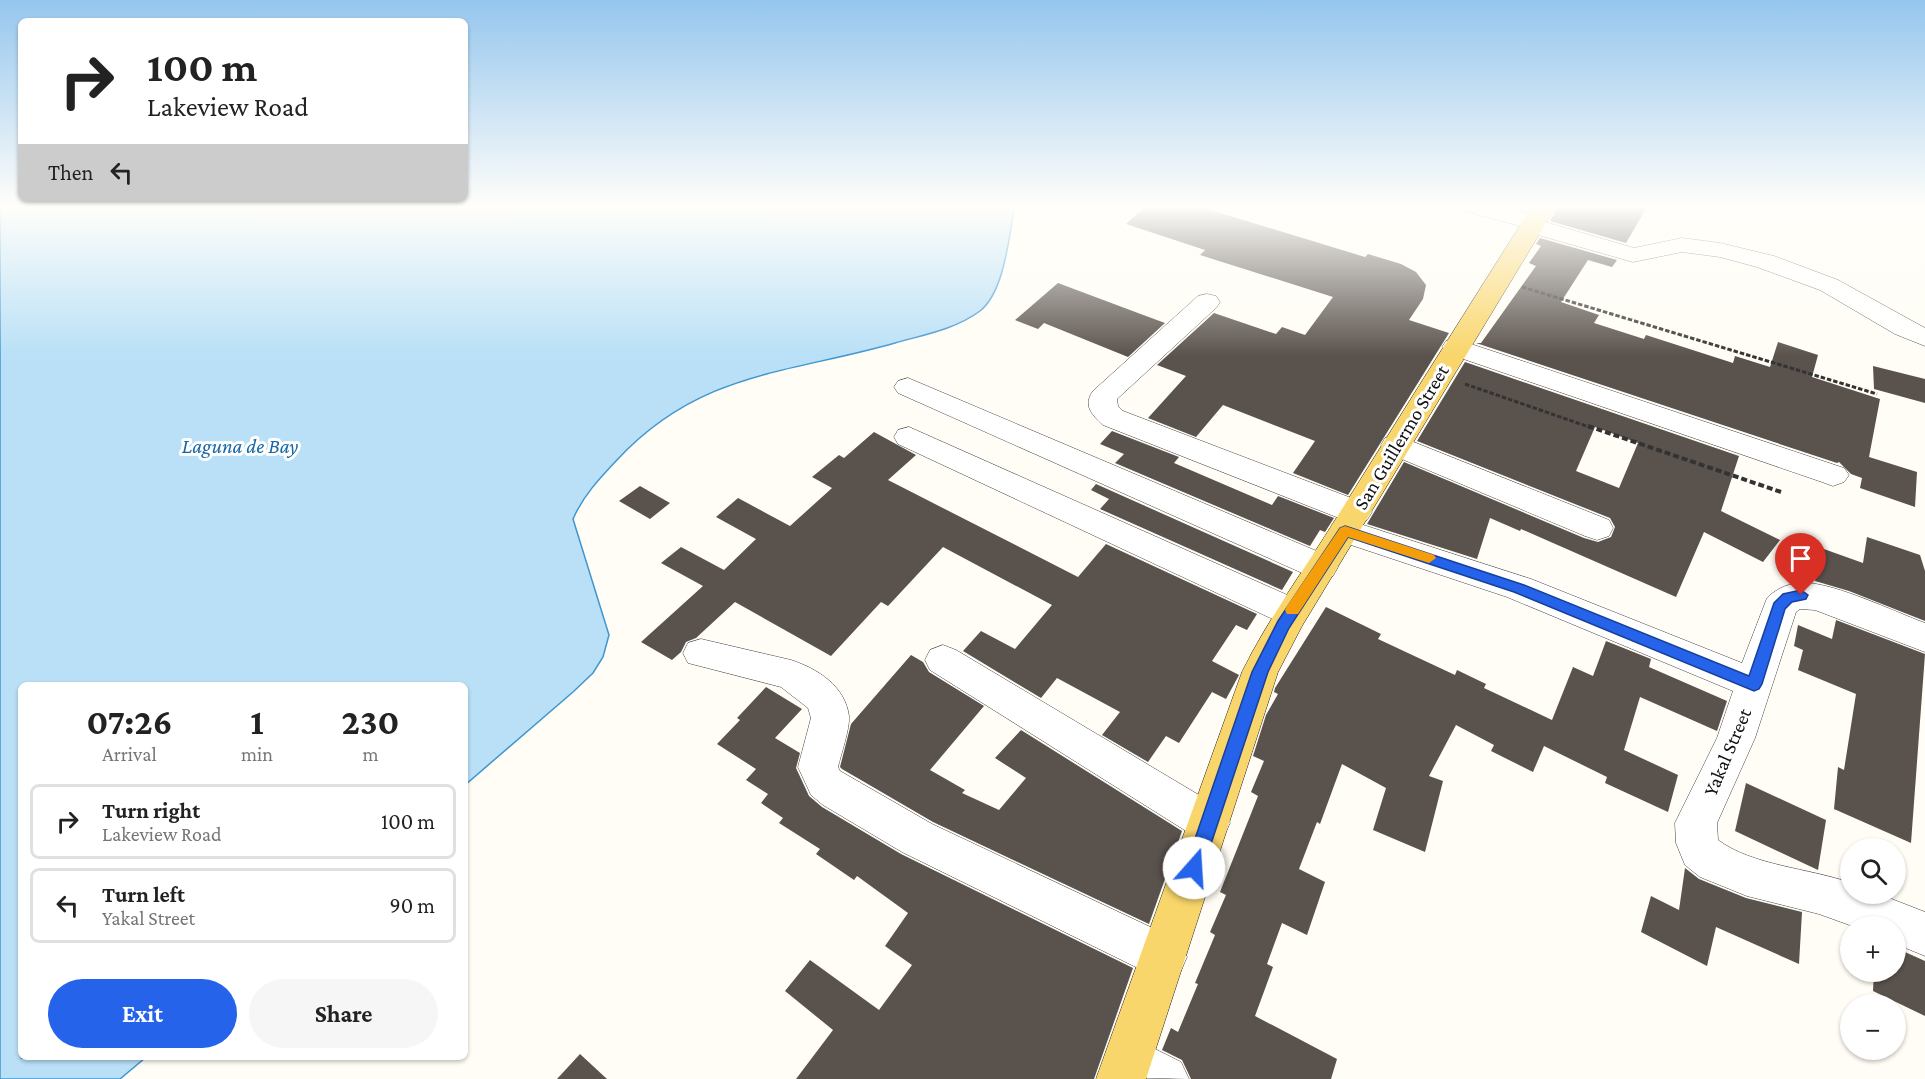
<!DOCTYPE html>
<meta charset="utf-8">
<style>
body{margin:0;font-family:"Crimson Pro",serif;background:#f6f6f6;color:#222;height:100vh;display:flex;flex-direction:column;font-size:22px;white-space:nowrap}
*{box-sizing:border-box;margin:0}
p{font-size:20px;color:#767676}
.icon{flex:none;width:33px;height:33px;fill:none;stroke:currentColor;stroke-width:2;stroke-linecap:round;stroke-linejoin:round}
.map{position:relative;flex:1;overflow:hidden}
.panel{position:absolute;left:18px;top:682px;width:450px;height:378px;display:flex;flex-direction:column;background:#fff;border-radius:9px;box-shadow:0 2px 4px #0004}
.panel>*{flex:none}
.top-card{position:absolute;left:18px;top:18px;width:450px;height:183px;border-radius:9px;box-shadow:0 2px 4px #0004;background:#fff;color:#222;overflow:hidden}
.fabs{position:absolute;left:1840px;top:838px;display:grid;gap:12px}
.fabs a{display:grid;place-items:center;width:66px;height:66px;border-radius:50%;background:#fff;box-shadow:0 2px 4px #0004;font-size:30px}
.pin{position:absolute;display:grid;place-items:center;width:51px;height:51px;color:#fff;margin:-62px -26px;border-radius:50% 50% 50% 0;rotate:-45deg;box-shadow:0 0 6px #0007}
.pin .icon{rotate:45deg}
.me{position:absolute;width:66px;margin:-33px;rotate:19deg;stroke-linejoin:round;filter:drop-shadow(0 0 4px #0008)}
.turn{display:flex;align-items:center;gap:21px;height:126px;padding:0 30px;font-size:27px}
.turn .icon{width:78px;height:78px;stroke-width:2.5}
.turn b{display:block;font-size:42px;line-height:51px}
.then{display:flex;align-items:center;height:57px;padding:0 30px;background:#0003;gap:12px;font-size:22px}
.eta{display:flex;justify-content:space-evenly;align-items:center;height:102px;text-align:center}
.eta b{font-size:36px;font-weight:700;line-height:42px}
.button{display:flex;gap:12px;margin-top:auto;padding:12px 30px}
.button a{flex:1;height:69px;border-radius:36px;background:#2563eb;color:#fff;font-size:24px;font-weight:700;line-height:69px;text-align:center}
.button a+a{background:#f6f6f6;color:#222}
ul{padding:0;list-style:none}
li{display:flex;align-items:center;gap:18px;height:75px;margin:0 12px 9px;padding:0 18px;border:3px solid #e0e0e0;border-radius:9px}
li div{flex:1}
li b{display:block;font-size:22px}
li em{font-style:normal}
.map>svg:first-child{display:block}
.water{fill:#b9e0f7;stroke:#3f96cf;stroke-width:1.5}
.building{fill:#5a524d;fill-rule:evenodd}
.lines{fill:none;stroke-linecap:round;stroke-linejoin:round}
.minor-casing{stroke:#444;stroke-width:1}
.major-casing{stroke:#222;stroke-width:1}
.path-far1{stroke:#333;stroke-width:3;stroke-dasharray:4.5 2;stroke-linecap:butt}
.path{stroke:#333;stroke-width:4;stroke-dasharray:6 3;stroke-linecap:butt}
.minor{fill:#fff;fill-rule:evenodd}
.major{fill:#f9d66b;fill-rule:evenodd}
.route{fill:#2563eb;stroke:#184099;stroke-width:1.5}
.slow{fill:#f59e0b}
.labels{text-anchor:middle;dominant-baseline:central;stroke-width:6;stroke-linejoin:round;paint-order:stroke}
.street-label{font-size:20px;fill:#111;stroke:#fff}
.water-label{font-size:21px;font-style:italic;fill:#1768a6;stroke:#fff}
</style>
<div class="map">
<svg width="1925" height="1079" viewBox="0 0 1925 1079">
<rect width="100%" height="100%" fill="#fffdf5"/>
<path class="water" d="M0,205H1015C1009,235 1005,291 980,311C956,329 923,335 895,343C787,374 699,371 616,461C599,479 583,496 573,519L609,635L603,657L593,673L573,692L465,785V686H21V1058H145L120,1079H0Z"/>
<g class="building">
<path d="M1147,205H1194L1365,257L1368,254L1401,264L1416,272L1426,285L1423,299L1409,320L1449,333L1348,495L1293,473L1315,441L1223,405L1196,437L1148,418L1186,376L1157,365L1214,313L1276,334L1282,327L1305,335L1333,297L1200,255L1205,250L1126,224Z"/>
<path d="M1559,205H1648L1626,243L1550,221Z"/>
<path d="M1540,238L1617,260L1612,267L1588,260L1561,302L1599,315L1594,323L1644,339L1646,335L1733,363L1735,356L1770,367L1778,342L1818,355L1812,377L1880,399L1869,457L1917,472L1915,507L1860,488L1862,478L1851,474L1839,462L1837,463L1476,343H1481L1536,266L1529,263L1541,246L1536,244Z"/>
<path d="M1058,283L1138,313L1165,323L1128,357L1044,323L1038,329L1015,320Z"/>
<path d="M1465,362L1739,456L1721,511L1780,540L1763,562L1704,532L1676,597L1521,529L1520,531L1490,518L1477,559L1367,524L1404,462L1584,538L1598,542L1611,537L1615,527L1610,518L1417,441ZM1595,427L1638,443L1619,488L1576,471Z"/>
<path d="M1873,366L1925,379V403L1874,389Z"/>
<path d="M1112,431L1179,457L1174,463L1272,505L1278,496L1334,518L1325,532L1320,530L1310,546L1115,463L1124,454L1100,444Z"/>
<path d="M874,432L916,455L888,480L1078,577L1106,544L1257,614L1247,630L1236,625L1212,661L1239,675L1226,699L1212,692L1179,743L1166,736L1148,762L1102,735L1120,712L1057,678L1041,698L963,651L981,631L1015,649L1052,605L943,547L888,606L881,602L831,656L735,602L696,638L686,642L681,652L672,660L641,642L703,586L661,563L681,547L724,570L756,539L716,517L738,498L790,526L832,488L812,477L839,455L844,458Z"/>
<path d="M1096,484L1293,572L1282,590L1100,509L1109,499L1091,490Z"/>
<path d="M640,486L670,503L650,519L619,501Z"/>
<path d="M1867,537L1920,555L1925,571V621L1849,591L1815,581L1821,548L1863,563Z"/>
<path d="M1326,607L1381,634L1378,639L1455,675L1457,670L1486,684L1484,688L1552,720L1573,667L1593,676L1606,641L1651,659L1649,667L1727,701L1717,731L1640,697L1624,750L1678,775L1668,812L1605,783L1607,777L1544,746L1533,772L1491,751L1494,745L1456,725L1429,776L1443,781L1425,852L1373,830L1386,788L1342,764L1320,824L1317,822L1299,869L1325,882L1307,935L1282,923L1267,964L1273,967L1255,1016L1337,1059L1331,1079H1191L1182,1060L1162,1050L1171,1028L1178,1032L1198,984L1195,983L1215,935L1210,932L1226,895L1220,892L1258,796L1251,792L1264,761L1253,756L1266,715L1278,694L1274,692L1275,688Z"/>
<path d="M1836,620L1925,654L1911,843L1834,809L1838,767L1844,770L1856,694L1798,670L1803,650L1794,646L1798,625L1832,639Z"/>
<path d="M911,655L923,662L929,672L984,706L930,770L965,790L962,793L999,810L1026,778L995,758L1021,730L1182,831L1149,924L933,822L842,769L840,767L851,724Z"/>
<path d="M766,687L802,709L775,738L800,753L796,768L809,796L822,807L901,854L1133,968L1094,1079H796L833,1030L785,991L810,960L879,1010L912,965L885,946L908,913L857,876L854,880L816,854L820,849L779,823L783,818L761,803L768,794L746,780L756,769L717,744L740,720L737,718Z"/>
<path d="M1746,783L1826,820L1818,870L1735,831Z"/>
<path d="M1685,868L1699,879L1746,898L1802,912L1799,964L1716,927L1707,966L1641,932L1651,896L1679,910Z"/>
<path d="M1896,948L1925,961V1016L1873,991L1874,972H1896Z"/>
<path d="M580,1054L607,1079H557Z"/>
</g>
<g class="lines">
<g class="minor-casing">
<g id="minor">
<path d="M1457,205H1496L1542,217L1545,222L1634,248L1682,238L1720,243L1774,256L1838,280L1925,328V346L1895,334L1820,290L1757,267L1720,257L1682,252L1633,262L1524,231L1520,226L1461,210Z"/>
<path d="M1207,294L1216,296L1220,302L1216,308L1117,399L1118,406L1123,411L1367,504L1372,512L1367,520L1357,523L1531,579L1742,663L1767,598C1777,588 1791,582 1805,583C1835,583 1895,612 1925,623V652L1815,610L1800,609L1796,612L1755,738L1717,823L1718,840C1753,866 1809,868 1851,883V894H1879L1925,912V956L1896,944V927H1855L1819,914L1747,896L1700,877L1685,865L1676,843L1675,823L1717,738L1733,691L1507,597L1333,539L1329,531L1333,523L1344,520L1103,425C1091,414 1083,405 1093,391L1198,296Z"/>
<path d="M1456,339L1844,468L1849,475L1844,482L1833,486L1822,482L1446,353L1442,347L1446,341Z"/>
<path d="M908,378L1333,558L1338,567L1333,576L1321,579L1309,576L898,393L894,387L898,381Z"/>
<path d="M909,427L1303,602L1309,612L1303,622L1291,625L1279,622L898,444L894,437L898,430Z"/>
<path d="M1396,435L1609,520L1613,528L1609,536L1597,540L1585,536L1385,452L1381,445L1385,438Z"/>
<path d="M701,639L791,660C818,669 845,686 849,716C850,729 841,754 838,767L840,771L932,824L1180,941L1187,957L1180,973L1164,979L1148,973L902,852L823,805L811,795L798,767L811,718L808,708L781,687L688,663L683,653L688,643Z"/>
<path d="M943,645L956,650L1224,810L1230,823L1224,836L1209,842L1194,836L930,670L925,660L930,650Z"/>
<path d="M1129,1036L1181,1062L1189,1079L1112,1077L1105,1060L1112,1043Z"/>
</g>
</g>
<g class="major-casing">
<path id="major" d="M1533,205H1557L1302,626L1278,672L1146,1079H1096L1242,672C1269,617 1305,569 1337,517C1402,413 1467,309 1533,205Z"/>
</g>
<g class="path-far1">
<path d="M1522,287L1877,394"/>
<path d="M1465,384L1592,428"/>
</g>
<path class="path" d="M1588,426L1781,492"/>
<use href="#minor" class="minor"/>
<use href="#major" class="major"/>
</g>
<linearGradient id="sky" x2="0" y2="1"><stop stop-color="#95c6ee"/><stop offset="0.58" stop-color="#fffefa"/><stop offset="1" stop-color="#fffefa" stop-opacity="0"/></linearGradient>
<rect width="1925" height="356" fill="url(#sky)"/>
<path class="route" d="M1345,526L1524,585L1749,676L1774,603L1783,594L1801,590L1808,595L1806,599L1792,602L1785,609L1762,684L1759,689L1754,691L1514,592L1348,537L1289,628L1268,672L1203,868L1200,874L1194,876L1187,874L1185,868L1252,672L1278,621L1340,528Z"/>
<path class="slow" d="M1345,526L1434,555L1436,558L1429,563L1348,537L1298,614H1287L1285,610L1287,606L1340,528Z"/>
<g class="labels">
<g class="street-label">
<text transform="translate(1401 437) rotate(-59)">San Guillermo Street</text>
<text transform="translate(1727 752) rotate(-67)">Yakal Street</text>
</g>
<g class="water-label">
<text x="240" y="446">Laguna de Bay</text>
</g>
</g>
</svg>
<div class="fabs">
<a><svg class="icon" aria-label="search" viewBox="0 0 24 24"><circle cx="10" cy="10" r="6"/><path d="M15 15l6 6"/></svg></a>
<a>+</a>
<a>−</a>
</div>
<div class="pin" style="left:1801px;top:595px;background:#d93025"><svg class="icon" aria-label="arrive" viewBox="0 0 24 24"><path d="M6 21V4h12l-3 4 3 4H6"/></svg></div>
<svg class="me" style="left:1194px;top:868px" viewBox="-20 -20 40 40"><circle r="19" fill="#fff"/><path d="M0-13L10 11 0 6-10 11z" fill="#2563eb"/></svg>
<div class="top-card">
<div class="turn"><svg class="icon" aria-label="right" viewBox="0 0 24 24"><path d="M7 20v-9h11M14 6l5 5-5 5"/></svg><div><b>100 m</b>Lakeview Road</div></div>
<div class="then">Then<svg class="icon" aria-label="left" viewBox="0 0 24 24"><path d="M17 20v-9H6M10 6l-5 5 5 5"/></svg></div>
</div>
<section class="panel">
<div class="eta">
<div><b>07:26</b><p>Arrival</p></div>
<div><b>1</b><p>min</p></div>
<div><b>230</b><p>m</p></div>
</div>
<ul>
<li><svg class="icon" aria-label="right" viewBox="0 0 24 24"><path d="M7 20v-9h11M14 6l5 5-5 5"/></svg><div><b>Turn right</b><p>Lakeview Road</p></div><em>100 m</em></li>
<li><svg class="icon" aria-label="left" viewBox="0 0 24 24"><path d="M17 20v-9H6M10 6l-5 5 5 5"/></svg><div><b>Turn left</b><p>Yakal Street</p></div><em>90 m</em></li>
</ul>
<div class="button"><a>Exit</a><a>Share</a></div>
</section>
</div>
